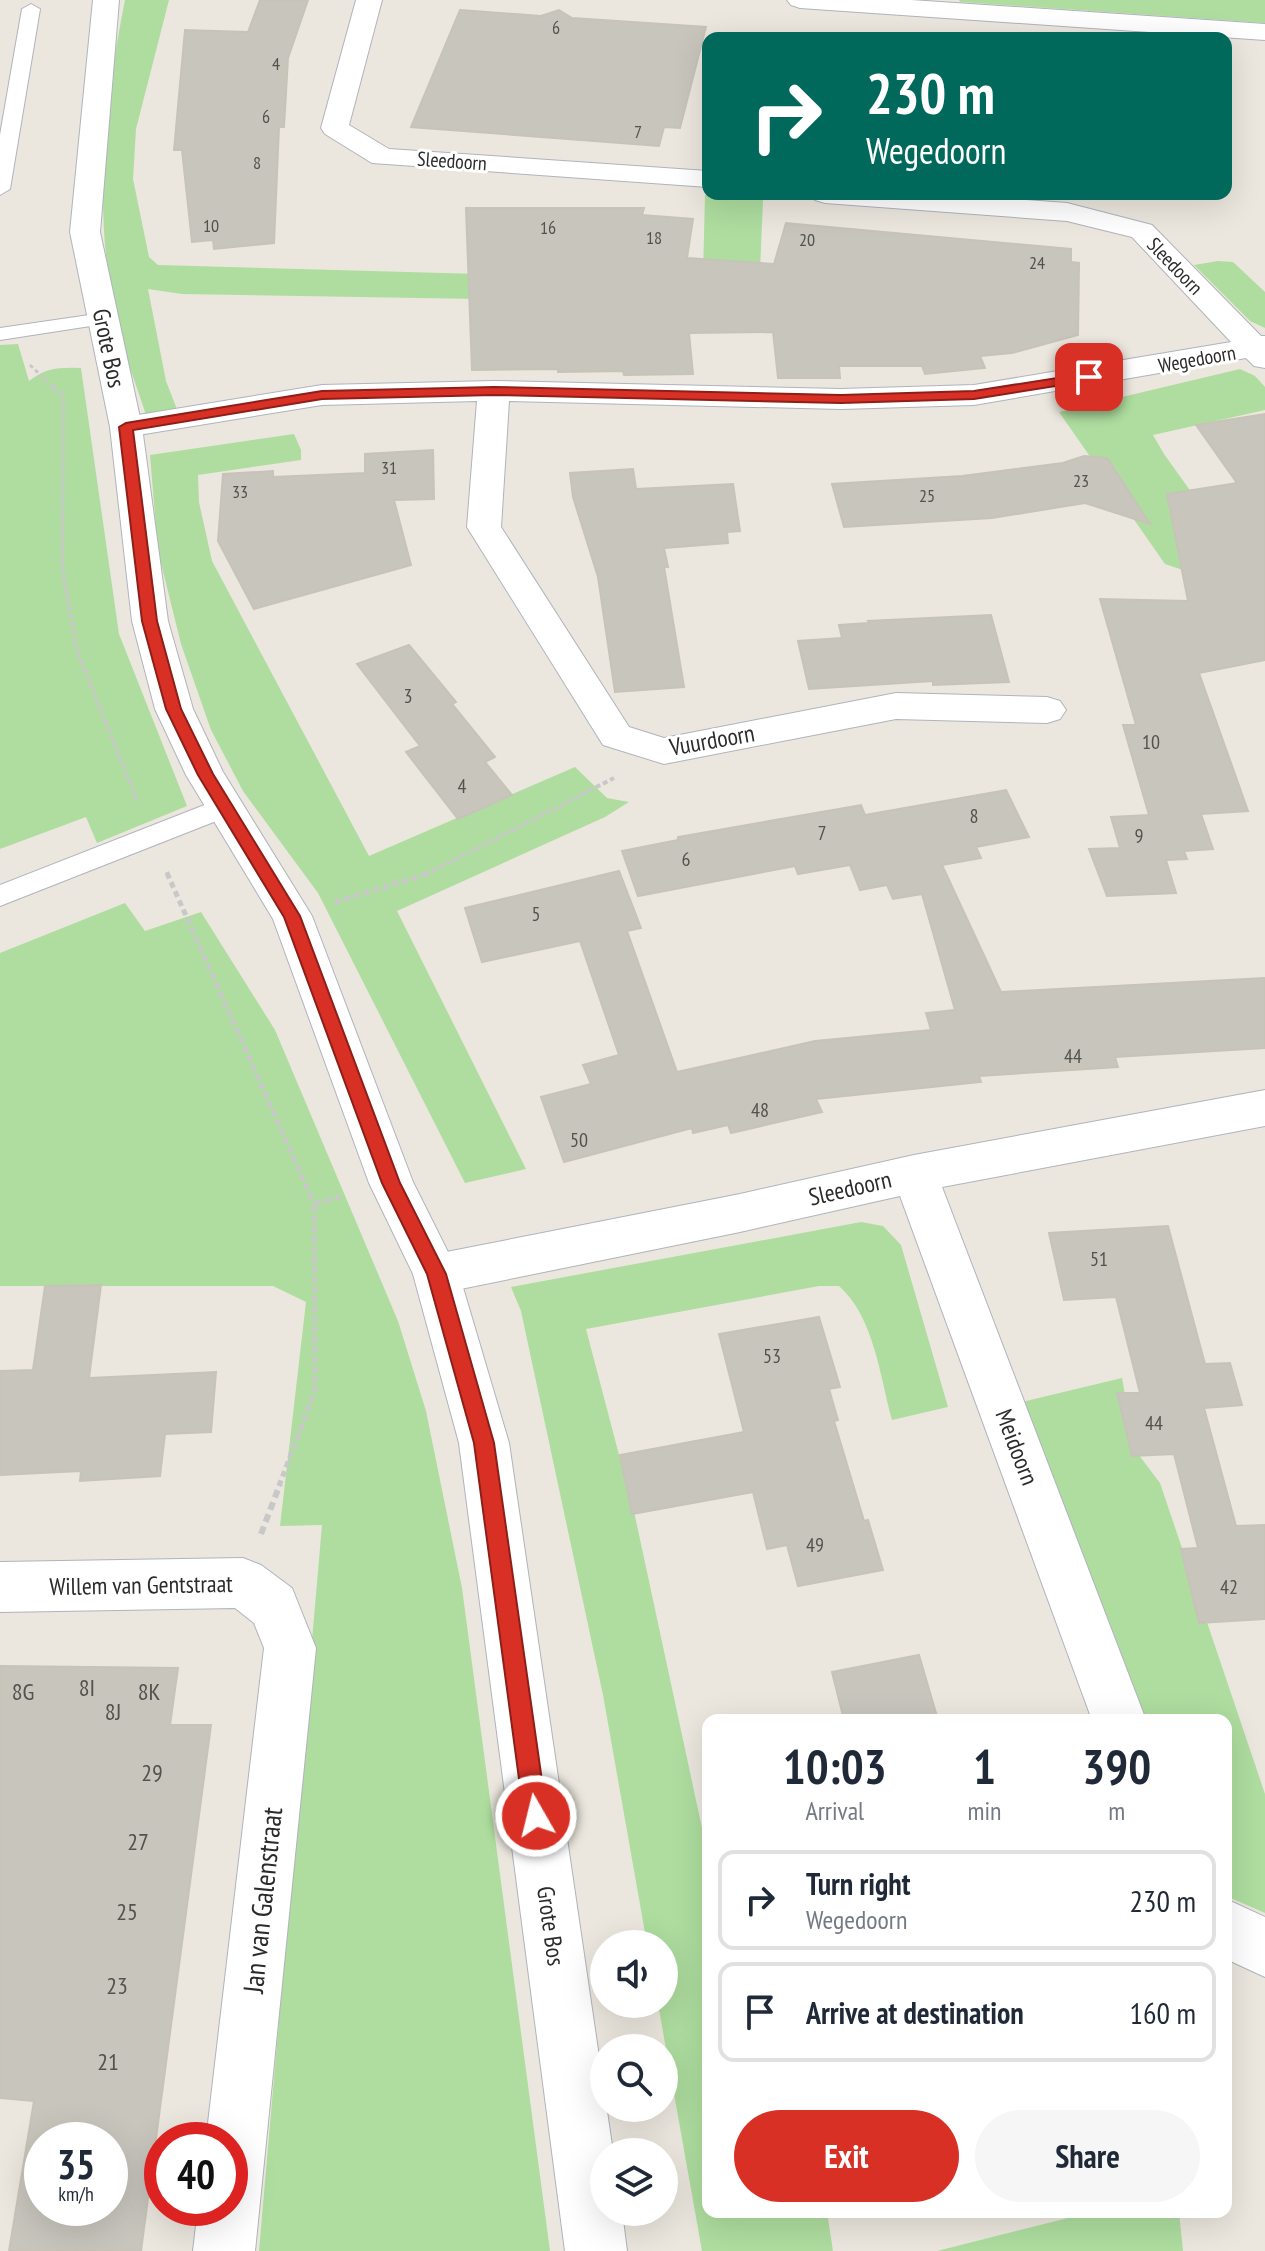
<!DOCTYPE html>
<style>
body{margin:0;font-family:"PT Sans Narrow",sans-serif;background:#f6f6f7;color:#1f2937;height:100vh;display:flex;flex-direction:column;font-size:30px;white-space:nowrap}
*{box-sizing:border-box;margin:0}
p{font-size:26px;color:#747a83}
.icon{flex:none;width:44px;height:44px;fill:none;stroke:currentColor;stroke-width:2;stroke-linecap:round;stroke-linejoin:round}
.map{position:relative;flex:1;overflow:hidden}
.side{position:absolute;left:702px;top:1714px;width:530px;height:504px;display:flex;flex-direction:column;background:#fff;border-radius:16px;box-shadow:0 8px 32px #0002}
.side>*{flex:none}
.guide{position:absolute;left:702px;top:32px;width:530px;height:168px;border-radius:16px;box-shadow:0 8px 32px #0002;background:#00695c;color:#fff;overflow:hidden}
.buttons{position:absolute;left:590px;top:1930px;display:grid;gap:16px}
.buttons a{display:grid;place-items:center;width:88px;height:88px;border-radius:50%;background:#fff;box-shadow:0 8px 32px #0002;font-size:40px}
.speed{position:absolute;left:24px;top:2122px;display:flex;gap:16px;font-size:40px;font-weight:700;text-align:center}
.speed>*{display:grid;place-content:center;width:104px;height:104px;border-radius:50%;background:#fff;box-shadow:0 8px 32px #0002;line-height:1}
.speed small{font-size:20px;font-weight:400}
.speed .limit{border:12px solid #d22;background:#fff;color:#111}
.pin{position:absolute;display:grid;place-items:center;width:68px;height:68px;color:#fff;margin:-34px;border-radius:16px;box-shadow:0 4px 12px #0006}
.me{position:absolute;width:88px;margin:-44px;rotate:352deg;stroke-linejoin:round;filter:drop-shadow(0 0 6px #0008)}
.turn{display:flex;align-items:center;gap:28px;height:168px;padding:0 32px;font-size:36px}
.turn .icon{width:104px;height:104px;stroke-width:2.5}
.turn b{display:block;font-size:56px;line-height:68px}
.eta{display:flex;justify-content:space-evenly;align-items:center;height:136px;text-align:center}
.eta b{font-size:48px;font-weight:700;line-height:56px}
.action{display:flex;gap:16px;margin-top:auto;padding:16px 32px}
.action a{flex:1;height:92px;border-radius:48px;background:#d93025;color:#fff;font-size:32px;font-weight:700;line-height:92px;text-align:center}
.action a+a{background:#f6f6f7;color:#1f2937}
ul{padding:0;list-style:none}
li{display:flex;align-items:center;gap:24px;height:100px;margin:0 16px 12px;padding:0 16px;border:4px solid #e0e1e3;border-radius:16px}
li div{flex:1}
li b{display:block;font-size:30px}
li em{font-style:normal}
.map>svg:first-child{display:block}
.green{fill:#aedd9f}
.building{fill:#c7c5bc;stroke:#c7c3b8;stroke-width:2;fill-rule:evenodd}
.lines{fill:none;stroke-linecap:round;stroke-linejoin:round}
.service-casing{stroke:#b1b3bd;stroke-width:2}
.minor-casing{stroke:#b1b3bd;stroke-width:2}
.tertiary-casing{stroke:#b1b3bd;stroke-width:2}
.path-far3{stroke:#c8c8c8;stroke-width:3;stroke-dasharray:4 3;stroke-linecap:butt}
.path-far2{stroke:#c8c8c8;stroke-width:4;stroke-dasharray:5 3;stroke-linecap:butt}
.path-far1{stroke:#c8c8c8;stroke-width:5;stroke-dasharray:6 4;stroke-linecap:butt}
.path{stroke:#c8c8c8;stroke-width:6;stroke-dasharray:8 5;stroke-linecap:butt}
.service{fill:#fff;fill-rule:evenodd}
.minor{fill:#fff;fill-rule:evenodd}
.tertiary{fill:#fff;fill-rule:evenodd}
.route{fill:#d93025;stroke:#8d1f18;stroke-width:2}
.labels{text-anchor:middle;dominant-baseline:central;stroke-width:6;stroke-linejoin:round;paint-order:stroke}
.far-number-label{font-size:18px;fill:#52524f}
.far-street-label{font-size:20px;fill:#2b2b2b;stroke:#fff}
.number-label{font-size:20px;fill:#52524f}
.street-label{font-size:24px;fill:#2b2b2b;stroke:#fff}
.near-number-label{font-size:24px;fill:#52524f}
.near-street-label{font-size:28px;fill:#2b2b2b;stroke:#fff}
</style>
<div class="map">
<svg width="1265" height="2251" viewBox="0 0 1265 2251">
<rect width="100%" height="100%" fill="#ebe7de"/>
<g class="green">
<path d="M125,0H169L136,129L133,179L149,257L158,265L479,274L703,276L705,195L763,200L759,294L845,336L723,330L720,303L182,294L148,289L166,381L178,412L148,421C138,389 124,355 117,322C92,216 104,105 125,0Z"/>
<path d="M959,0H1265V23L960,2Z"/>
<path d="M1218,261L1233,262L1265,292V328L1250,321L1194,265Z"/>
<path d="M18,344L29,381C45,368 60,367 81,368L119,634L187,806L97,843L86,817L0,849V345Z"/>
<path d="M1240,369L1255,376L1265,387V410L1153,435L1164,454L1199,503L1248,494L1204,437L1249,428L1265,448V580L1218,582L1165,564L1059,412Z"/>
<path d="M294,434L301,450V460L198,475L199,502L212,561L369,856L575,767L607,798L629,802L605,817L397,911L526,1169L465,1183L318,893L243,791L211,730L181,644L158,551L150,455Z"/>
<path d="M125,903L145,931L201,912L275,1030L398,1321L426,1411L462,1588L550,2251H259L322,1525L280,1526L306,1302L273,1286H0V953Z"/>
<path d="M861,1222L883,1226L901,1245L948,1407L892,1420C880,1376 874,1317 839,1286H819L586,1329L635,1516L708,1856V2212H827L833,2251H702L658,2004H664V1944H647L603,1695L521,1311L511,1287Z"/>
<path d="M1122,1378L1135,1450L1160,1483L1265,1794V1913L1226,1896V1720H1131L1022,1402Z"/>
<path d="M1092,2212H1179L1183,2251H937Z"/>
</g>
<g class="building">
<path d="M260,0H308L288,58L284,127H279L274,243L214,249L213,240L192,242L182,150H174L185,30L248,32Z"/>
<path d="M460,10L541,16L559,10L572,18L706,27L680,128L664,127L659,146L411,127Z"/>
<path d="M466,208H644L642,215L693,219L687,258L774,264L786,223L1071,249V262L1079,263L1078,335L1012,353L980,356L985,368L925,374L922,366H839L840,378H778L773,332L689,333L693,374L624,375L623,371L558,372V369L472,370Z"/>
<path d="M1265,414V660L1199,673L1248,811L1201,814L1213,849L1184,851L1187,859L1166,860L1176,893L1107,896L1089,849L1120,848L1111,817L1149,815L1123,725H1136L1100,599L1188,601L1167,494L1237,483L1196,425Z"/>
<path d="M433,450L434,499L394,500L411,565L254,609L218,541L223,474L273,471V477L365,473V454Z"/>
<path d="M1084,456L1107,458L1150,524L1085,503L992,518L844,527L832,484L962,476L1063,463Z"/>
<path d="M633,469L636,489L733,484L740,531L727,532L728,543L664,548L668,567H664L684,687L615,692L598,577L573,497L570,473Z"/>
<path d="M991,615L1009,682L933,685V681L809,689L798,641L842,638L839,625L869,623L868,621Z"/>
<path d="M409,645L456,702L452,704L495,757L485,762L512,795L458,819L406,752L420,746L357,664Z"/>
<path d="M1006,790L1029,837L976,847L981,858L942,865L1001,992L1265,978V1048L1115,1057L1118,1067L979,1076L981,1082L816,1099L822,1112L731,1133L728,1125L693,1133L692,1128L564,1162L541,1097L591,1084L583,1065L619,1055L580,941L482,962L465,908L619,871L641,928L627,931L677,1072L815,1041L931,1030L926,1013L955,1010L922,894L893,899L887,885L860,890L850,865L798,874L795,866L638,896L622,851L678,840V837L861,805L865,815Z"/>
<path d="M1168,1226L1205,1364L1230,1363L1242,1405L1204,1408L1236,1526L1265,1525V1619L1199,1623L1181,1549L1198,1548L1174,1454L1132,1456L1117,1393H1140L1116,1297L1064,1300L1049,1233Z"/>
<path d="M101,1285L89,1378L216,1372L211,1432L165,1434L160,1476L80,1481L81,1471L0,1475V1371L33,1370L45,1286Z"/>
<path d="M819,1317L840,1387L829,1389L838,1420L834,1421L864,1521L868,1520L883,1570L798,1586L787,1545L767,1549L753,1492L632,1514L620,1455L744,1432L719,1334Z"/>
<path d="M919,1655L938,1720H844L832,1672Z"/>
<path d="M0,1666L178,1668L170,1725H211L141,2251H9L34,2101L0,2098ZM42,2140H110V2208H42Z"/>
</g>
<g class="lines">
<g class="service-casing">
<g id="service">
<path d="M31,4L40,9L10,189L0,195V135L22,9Z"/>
<path d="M103,313L113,319L110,323L0,340V328Z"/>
<path d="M225,797L234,800L238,807L234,814L0,906V885Z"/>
</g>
</g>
<g class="minor-casing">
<g id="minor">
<path d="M356,0H382L349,125L389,149L708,171V187L372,163L325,134L321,128Z"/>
<path d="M787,0H911L1265,24V40L800,8L791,5Z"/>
<path d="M811,194H941L1067,203L1152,225L1261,336H1265V368L1254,366L1246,358L974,405L841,409L509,401L501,527L629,727L664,738L896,693L1047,697L1060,701L1066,710L1060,719L1047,723L896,719L664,764L603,745L467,527L477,401L322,405L126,437L115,434L110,427L115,420L126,417L322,385L494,381L841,389L974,385L1231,342L1132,237L1067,221L825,203L815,200Z"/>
<path d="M1265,1090V1126L942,1187L1146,1720H1092L900,1196L740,1232L436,1294L420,1288L413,1274L420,1260L436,1254L740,1194L914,1155Z"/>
<path d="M243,1558L261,1565L292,1588L316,1648L255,2251H193L198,2208H230V2140H206L264,1648L254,1623L235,1608L0,1612V1562Z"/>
<path d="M1226,1899L1265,1917V1977L1226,1959Z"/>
</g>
</g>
<g class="tertiary-casing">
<path id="tertiary" d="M93,0H119L100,232L142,427L168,621L193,709L223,772L312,916L413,1182L459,1274L509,1443L613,2152H604V2212H622L627,2251H565L459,1443L413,1274L369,1183L273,919L186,775L155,709L132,621L110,427L70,232Z"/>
</g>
<path class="path-far3" d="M30,365L55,389"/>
<g class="path-far2">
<path d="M53,387L63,396L62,567L77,651L137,800"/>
<path d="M167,872L168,875"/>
<path d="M425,875L614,778"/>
</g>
<g class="path-far1">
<path d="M167,873L314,1204"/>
<path d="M335,902L431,873"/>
<path d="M279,1486L315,1390L314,1204L343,1196"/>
</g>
<path class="path" d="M261,1534L280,1484"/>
<use href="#service" class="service"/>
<use href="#minor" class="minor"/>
<use href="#tertiary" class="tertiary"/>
</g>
<path class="route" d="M1089,373L1094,374V380L974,399L841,403L494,395L322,399L133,430L157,621L181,709L213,774L300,916L400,1183L446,1274L494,1443L547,1816L544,1824L536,1827L528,1824L524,1816L474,1443L427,1274L382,1183L284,917L198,775L166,709L142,621L119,427L126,423L322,391L494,387L841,395L974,391Z"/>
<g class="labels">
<g class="far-number-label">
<text x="556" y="27">6</text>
<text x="276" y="63">4</text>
<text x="266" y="116">6</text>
<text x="638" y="131">7</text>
<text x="257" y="162">8</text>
<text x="211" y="225">10</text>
<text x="548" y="227">16</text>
<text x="654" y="237">18</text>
<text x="807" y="239">20</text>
<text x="1037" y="262">24</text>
<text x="389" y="467">31</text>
<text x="1081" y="480">23</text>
<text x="240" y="491">33</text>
<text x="927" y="495">25</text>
</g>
<g class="far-street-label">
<text transform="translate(452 161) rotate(4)">Sleedoorn</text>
<text transform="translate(1175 266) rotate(46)">Sleedoorn</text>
<text transform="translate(1197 359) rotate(-10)">Wegedoorn</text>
</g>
<g class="number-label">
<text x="408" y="696">3</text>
<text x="1151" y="742">10</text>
<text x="462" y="786">4</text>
<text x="974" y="816">8</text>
<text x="822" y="833">7</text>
<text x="1139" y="836">9</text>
<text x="686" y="859">6</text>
<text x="536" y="914">5</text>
<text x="1073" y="1056">44</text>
<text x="760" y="1110">48</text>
<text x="579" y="1140">50</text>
<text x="1099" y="1259">51</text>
<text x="772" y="1356">53</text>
<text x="1154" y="1423">44</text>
<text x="815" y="1545">49</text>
<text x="1229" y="1587">42</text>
</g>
<g class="street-label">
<text transform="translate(109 348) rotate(78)">Grote Bos</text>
<text transform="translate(712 740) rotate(-10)">Vuurdoorn</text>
<text transform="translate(850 1188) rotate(-13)">Sleedoorn</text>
<text transform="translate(1017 1447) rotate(69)">Meidoorn</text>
<text transform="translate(141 1585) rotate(-1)">Willem van Gentstraat</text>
<text transform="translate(551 1926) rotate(82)">Grote Bos</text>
</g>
<g class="near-number-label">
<text x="87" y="1687">8I</text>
<text x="23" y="1691">8G</text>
<text x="149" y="1691">8K</text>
<text x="113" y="1711">8J</text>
<text x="152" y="1772">29</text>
<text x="138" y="1841">27</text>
<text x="127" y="1911">25</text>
<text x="117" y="1985">23</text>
<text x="108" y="2061">21</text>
</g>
<g class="near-street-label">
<text transform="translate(262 1900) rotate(-84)">Jan van Galenstraat</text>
</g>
</g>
</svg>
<div class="buttons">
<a><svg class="icon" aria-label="sound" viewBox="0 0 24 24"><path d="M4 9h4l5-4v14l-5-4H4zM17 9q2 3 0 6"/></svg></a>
<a><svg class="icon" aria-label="search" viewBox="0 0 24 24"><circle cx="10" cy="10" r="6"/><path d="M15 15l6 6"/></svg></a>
<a><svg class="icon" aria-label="layers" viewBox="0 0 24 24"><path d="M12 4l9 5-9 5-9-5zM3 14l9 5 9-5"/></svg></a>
</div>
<div class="speed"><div>35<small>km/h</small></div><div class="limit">40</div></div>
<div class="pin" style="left:1089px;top:377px;background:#d93025"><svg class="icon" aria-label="arrive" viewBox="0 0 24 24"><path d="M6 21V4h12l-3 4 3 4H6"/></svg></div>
<svg class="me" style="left:536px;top:1816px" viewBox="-20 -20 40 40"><circle r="17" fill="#d93025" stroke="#fff" stroke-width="3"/><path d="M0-11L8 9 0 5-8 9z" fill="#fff"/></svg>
<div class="guide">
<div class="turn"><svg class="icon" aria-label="right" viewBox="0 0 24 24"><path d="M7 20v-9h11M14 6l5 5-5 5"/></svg><div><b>230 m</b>Wegedoorn</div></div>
</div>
<section class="side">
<div class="eta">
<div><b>10:03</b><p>Arrival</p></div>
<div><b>1</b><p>min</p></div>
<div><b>390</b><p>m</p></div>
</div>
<ul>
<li><svg class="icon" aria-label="right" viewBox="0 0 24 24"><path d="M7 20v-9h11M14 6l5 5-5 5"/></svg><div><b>Turn right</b><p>Wegedoorn</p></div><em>230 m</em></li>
<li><svg class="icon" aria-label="arrive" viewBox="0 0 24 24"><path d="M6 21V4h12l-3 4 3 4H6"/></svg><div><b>Arrive at destination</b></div><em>160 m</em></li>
</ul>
<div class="action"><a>Exit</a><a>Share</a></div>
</section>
</div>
